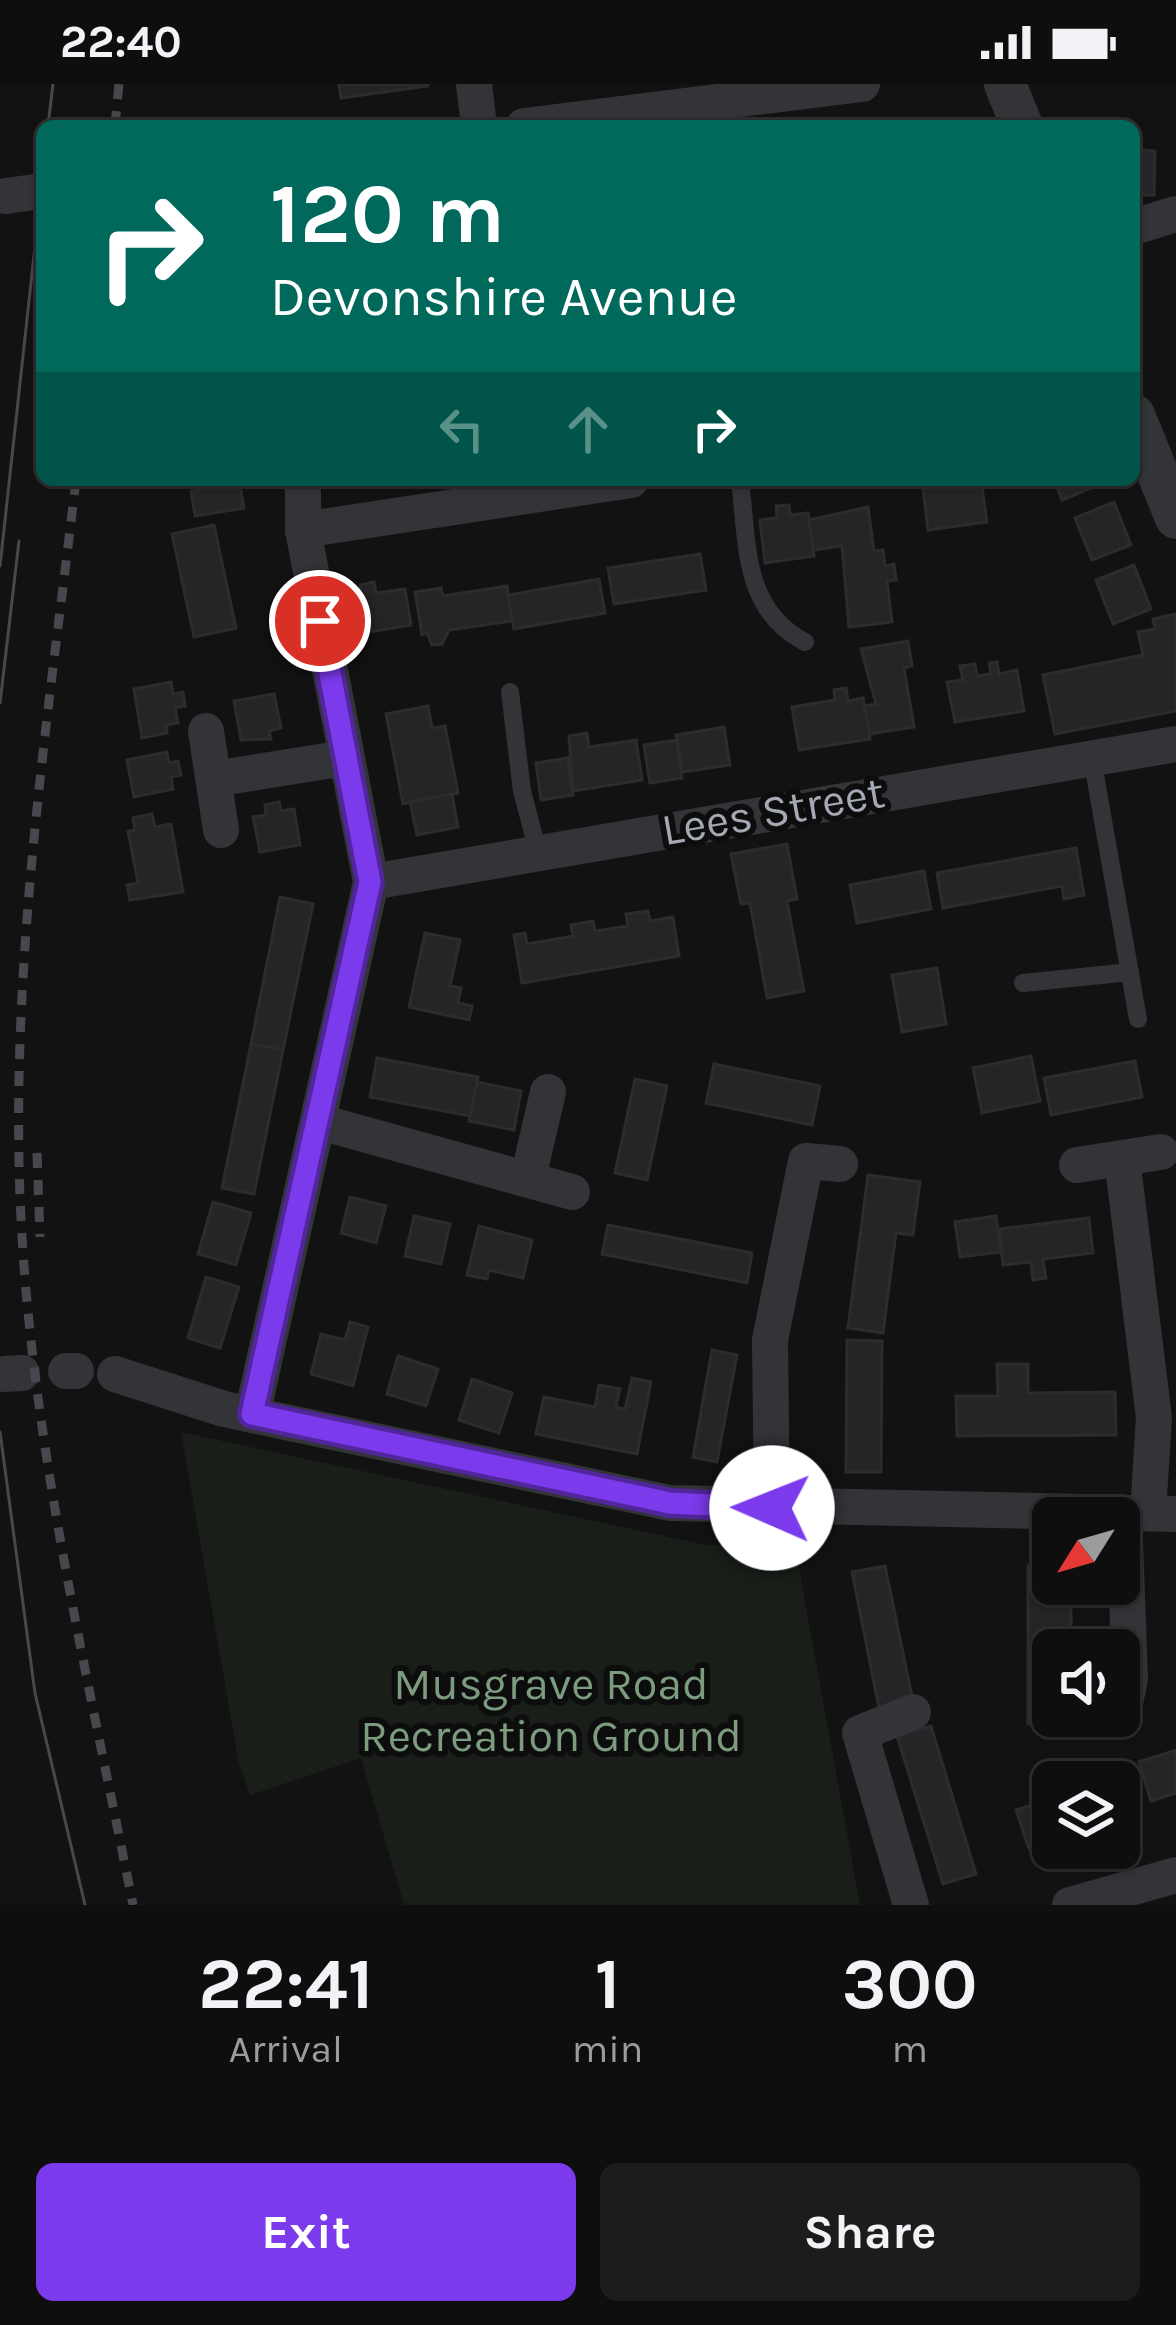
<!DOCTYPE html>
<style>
body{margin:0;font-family:Karla,sans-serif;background:#1c1c1c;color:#f1f3f6;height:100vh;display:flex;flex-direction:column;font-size:45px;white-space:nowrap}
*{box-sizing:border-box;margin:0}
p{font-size:39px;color:#9b9c9e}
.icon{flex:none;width:66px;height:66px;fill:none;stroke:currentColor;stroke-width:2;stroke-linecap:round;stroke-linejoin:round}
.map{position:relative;height:1821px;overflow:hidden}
.panel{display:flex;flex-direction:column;background:#0e0e0e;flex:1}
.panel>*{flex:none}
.top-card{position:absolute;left:36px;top:36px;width:1104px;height:366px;border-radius:18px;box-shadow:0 3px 9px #0004,0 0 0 3px #2e2e2e;background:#00695c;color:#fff;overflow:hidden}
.needle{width:78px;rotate:233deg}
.controls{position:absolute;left:1032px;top:1413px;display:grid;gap:24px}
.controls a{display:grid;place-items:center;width:108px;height:108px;border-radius:18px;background:#0e0e0e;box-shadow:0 3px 9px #0004,0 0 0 3px #2e2e2e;font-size:60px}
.pin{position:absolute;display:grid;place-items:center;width:102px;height:102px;color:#fff;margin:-51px;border:6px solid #fff;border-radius:50%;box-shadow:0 3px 12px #0007}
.me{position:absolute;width:132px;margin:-66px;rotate:271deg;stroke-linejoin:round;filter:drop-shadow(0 0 9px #0008)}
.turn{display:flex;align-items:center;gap:42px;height:252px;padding:0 36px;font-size:54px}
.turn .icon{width:156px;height:156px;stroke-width:2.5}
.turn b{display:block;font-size:84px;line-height:102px}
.lanes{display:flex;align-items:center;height:114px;padding:0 36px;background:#0003;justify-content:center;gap:60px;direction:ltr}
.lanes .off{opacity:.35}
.eta{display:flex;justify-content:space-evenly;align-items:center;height:204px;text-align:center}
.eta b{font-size:72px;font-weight:700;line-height:84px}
.primary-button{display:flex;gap:24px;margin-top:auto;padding:24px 36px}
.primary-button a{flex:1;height:138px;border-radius:18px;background:#7c3aed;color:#fff;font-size:48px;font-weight:700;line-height:138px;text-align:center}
.primary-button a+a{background:#1c1c1c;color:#f1f3f6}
.status{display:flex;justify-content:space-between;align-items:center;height:84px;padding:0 60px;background:#0e0e0e;direction:ltr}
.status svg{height:33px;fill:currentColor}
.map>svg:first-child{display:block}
.green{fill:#191e19}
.building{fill:#252527;stroke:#2c2c2f;stroke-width:3}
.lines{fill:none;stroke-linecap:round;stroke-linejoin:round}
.service{stroke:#333438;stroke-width:18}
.minor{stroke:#333438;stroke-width:36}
.tertiary{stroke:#333438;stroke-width:42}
.tram{stroke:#46484d;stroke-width:3}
.rail{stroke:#46484d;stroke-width:9;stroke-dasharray:15 12;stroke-linecap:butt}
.minor-bridge{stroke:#333438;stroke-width:36}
.route-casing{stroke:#51269a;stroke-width:30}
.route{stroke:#7c3aed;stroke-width:21}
.labels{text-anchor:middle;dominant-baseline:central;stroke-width:12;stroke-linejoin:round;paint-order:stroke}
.street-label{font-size:45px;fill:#a5a9b3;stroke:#0d0d0e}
.park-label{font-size:45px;fill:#7d9c7f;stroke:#0d0d0e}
</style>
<div class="status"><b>22:40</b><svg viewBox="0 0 49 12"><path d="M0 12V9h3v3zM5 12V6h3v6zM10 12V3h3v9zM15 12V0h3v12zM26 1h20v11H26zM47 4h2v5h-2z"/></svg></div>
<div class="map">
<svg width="1176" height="1821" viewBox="0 0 1176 1821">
<rect width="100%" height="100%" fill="#121213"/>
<path class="green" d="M181,1348L706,1461L795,1462L860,1821H404L361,1674L250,1711L238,1675Z"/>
<g class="building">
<path d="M339,0H428V2L341,14Z"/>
<rect x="1082" y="35" width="44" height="7"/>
<path d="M1134,65L1155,67L1154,111H1134Z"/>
<path d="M198,396H239L244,424L195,432L191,407L199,406Z"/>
<path d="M1055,396H1099L1101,400L1062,416Z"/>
<path d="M981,397L987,438L928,446L923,405Z"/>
<path d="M1114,418L1131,461L1092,476L1075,434Z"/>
<path d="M789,421L790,431L808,429L814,472L765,479L760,436L777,434L776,422Z"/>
<path d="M868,423L874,467L883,466L885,482L894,480L896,496L887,497L892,538L849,543L842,462L813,466L809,436Z"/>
<path d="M214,441L236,544L194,553L172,450Z"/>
<path d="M700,470L706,506L614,520L608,484Z"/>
<path d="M1134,481L1151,525L1113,540L1096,496Z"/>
<path d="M599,495L605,529L514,545L508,511Z"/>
<path d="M374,498L376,509L405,505L411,541L357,550L351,513L361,512L360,501Z"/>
<path d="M507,502L512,537L449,546L442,560L432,561L427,549L422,551L415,508L441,504L443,512Z"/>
<path d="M1176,530V627L1055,650L1043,591L1143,571L1138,548L1155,545L1153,535Z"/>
<path d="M908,557L912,582L904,584L914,643L869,650L864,622L876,620L861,565Z"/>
<path d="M997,578L999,590L1017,586L1024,627L955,638L947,598L963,596L960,582L975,580L977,592L991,590L989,579Z"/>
<path d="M171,598L173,610L183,608L185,622L175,624L178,639L166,641L167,649L142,654L134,605Z"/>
<path d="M846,604L848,617L863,614L870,655L799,666L792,623L835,616L834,606Z"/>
<path d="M274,610L281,644L269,647L271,655L241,656L234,617Z"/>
<path d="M428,622L432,644L445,642L458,709L403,720L386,630Z"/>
<path d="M724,643L730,681L682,688L676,651Z"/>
<path d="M587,649L589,663L636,656L642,696L573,707L569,652Z"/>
<path d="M677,656L682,694L650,699L644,661Z"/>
<path d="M167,668L169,679L178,677L181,691L171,693L173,705L134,713L127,676Z"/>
<path d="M568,674L573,711L541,716L536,679Z"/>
<path d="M452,710L458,743L417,751L410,718Z"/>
<path d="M279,718L281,727L294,725L300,761L260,768L253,733L266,731L265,721Z"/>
<path d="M152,730L155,743L171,740L183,808L130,816L127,801L138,799L128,747L135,746L133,734Z"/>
<path d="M787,760L797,815L787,817L804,907L767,914L750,819L741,820L731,770Z"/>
<path d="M1076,764L1084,811L1064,815L1062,802L943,824L937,789Z"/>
<path d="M924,787L931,825L857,839L850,801Z"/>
<path d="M280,813L313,820L283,966L251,960Z"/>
<path d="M648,827L650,837L673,833L679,872L522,899L514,851L525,849L527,860L573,852L571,841L593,837L595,847L628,842L626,830Z"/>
<path d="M425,849L460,856L450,902L461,904L458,919L472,922L469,936L409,923Z"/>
<path d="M937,884L946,940L902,948L892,891Z"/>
<path d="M251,960L283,966L254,1110L222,1104Z"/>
<path d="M1031,972L1040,1017L982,1029L973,984Z"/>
<path d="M377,974L478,993L470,1032L370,1013Z"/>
<path d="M1135,977L1142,1013L1051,1031L1044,994Z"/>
<path d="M714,980L820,1002L812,1041L706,1019Z"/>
<path d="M635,995L667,1002L647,1096L615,1089Z"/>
<path d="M477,998L521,1007L514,1046L469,1037Z"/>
<path d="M868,1091L920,1098L913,1151L896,1149L883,1249L848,1244Z"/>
<path d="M350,1113L386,1122L376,1159L341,1149Z"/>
<path d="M213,1118L251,1129L236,1181L198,1170Z"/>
<path d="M414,1132L450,1140L441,1180L405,1172Z"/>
<path d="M996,1132L1001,1168L960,1173L955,1138Z"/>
<path d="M1089,1134L1093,1169L1043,1175L1046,1194L1033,1196L1031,1178L1003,1181L999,1145Z"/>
<path d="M608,1141L752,1169L747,1199L602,1170Z"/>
<path d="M479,1142L532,1156L523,1194L489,1186L487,1195L467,1191Z"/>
<path d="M206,1193L239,1203L220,1264L188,1254Z"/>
<path d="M350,1238L368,1243L353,1302L311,1290L321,1250L345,1256Z"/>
<path d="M847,1256L882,1257L881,1388H846Z"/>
<path d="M712,1266L737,1271L717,1378L693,1373Z"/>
<path d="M398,1272L438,1285L426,1322L387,1310Z"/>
<path d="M997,1280H1028V1309L1115,1308L1116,1351L957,1352L956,1312H998Z"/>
<path d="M632,1294L651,1298L637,1370L536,1350L544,1313L595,1323L599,1301L620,1305L616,1323L625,1325Z"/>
<path d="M472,1295L512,1309L499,1349L459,1336Z"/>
<path d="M885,1482L913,1617L879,1624L852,1488Z"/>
<path d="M1028,1482H1053V1500H1071V1566H1053V1632H1071L1072,1640H1028Z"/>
<path d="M931,1642L976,1790L943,1800L897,1652Z"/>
<path d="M1176,1666V1709L1151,1717L1139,1678Z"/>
<path d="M1053,1714V1757L1029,1765L1016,1726Z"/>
</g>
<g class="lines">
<g class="service">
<path d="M740,396C748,460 742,525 805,558"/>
<path d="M510,608L522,707L538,768"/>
<path d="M1092,674L1138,935"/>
<path d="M1023,899L1130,888"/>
</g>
<g class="minor">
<path d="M474,0L479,42"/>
<path d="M524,42L862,0"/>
<path d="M1134,143L1176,130"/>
<path d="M303,446L631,396"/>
<path d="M206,647L221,746"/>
<path d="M214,695L345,674"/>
<path d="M371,798L1176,660"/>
<path d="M320,1038L572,1108"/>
<path d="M1122,1074L1154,1334L1148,1429"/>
<path d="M1077,1081L1161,1068"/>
<path d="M528,1094L548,1008"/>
<path d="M66,1287H76"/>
<path d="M4,1290L22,1289"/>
<path d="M115,1290L224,1325L670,1419L1176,1430"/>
<path d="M252,1331L371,798L303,446V396"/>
<path d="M772,1424L770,1256L806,1077L840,1080"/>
<path d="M1124,1429L1130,1595L1125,1619"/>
<path d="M911,1821L860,1649L913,1628"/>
<path d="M1070,1821L1176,1791"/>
</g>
<g class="tertiary">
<path d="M1005,0L1022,42"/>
<path d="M1134,331L1176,434"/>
</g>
<g class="tram">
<path d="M48,42L53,0"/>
<path d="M0,482L42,98"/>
<path d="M0,619L19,457"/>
<path d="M0,1348L35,1609L85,1821"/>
</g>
<g class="rail">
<path d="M115,42L119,0"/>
<path d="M76,396C48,633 11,873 20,1112C29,1350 87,1588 133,1821"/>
<path d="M37,1069L40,1153"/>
</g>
<path class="minor-bridge" d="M6,112L42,107"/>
</g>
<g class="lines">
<g class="route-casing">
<path id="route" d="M320,537L370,798L252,1330L670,1419L772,1424"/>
</g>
<use href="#route" class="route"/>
</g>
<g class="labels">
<g class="street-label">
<text transform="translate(773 727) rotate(-10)">Lees Street</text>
</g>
<g class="park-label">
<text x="551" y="1600">Musgrave Road<tspan x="551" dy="52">Recreation Ground</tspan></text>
</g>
</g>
</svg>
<div class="controls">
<a><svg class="needle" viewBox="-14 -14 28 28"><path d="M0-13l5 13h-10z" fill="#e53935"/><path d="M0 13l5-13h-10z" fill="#9b9c9e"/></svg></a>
<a><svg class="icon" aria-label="sound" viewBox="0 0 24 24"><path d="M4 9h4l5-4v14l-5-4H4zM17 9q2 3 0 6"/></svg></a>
<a><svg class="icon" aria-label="layers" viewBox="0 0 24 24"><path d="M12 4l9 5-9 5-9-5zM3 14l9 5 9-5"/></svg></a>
</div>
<div class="pin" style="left:320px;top:537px;background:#d93025"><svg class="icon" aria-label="arrive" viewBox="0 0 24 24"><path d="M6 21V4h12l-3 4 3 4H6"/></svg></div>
<svg class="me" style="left:772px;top:1424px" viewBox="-20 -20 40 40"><circle r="19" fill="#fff"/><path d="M0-13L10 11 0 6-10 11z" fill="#7c3aed"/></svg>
<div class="top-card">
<div class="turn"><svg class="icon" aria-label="right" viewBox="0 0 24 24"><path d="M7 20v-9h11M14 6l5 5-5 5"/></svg><div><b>120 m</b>Devonshire Avenue</div></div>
<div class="lanes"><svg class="icon off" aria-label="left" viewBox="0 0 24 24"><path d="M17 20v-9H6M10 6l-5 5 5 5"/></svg><svg class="icon off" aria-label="ahead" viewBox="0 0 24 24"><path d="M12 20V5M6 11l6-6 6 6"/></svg><svg class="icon" aria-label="right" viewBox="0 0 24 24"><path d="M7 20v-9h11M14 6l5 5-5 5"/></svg></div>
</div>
</div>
<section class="panel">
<div class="eta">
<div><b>22:41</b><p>Arrival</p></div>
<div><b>1</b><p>min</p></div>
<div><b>300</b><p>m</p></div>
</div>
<div class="primary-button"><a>Exit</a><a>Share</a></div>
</section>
